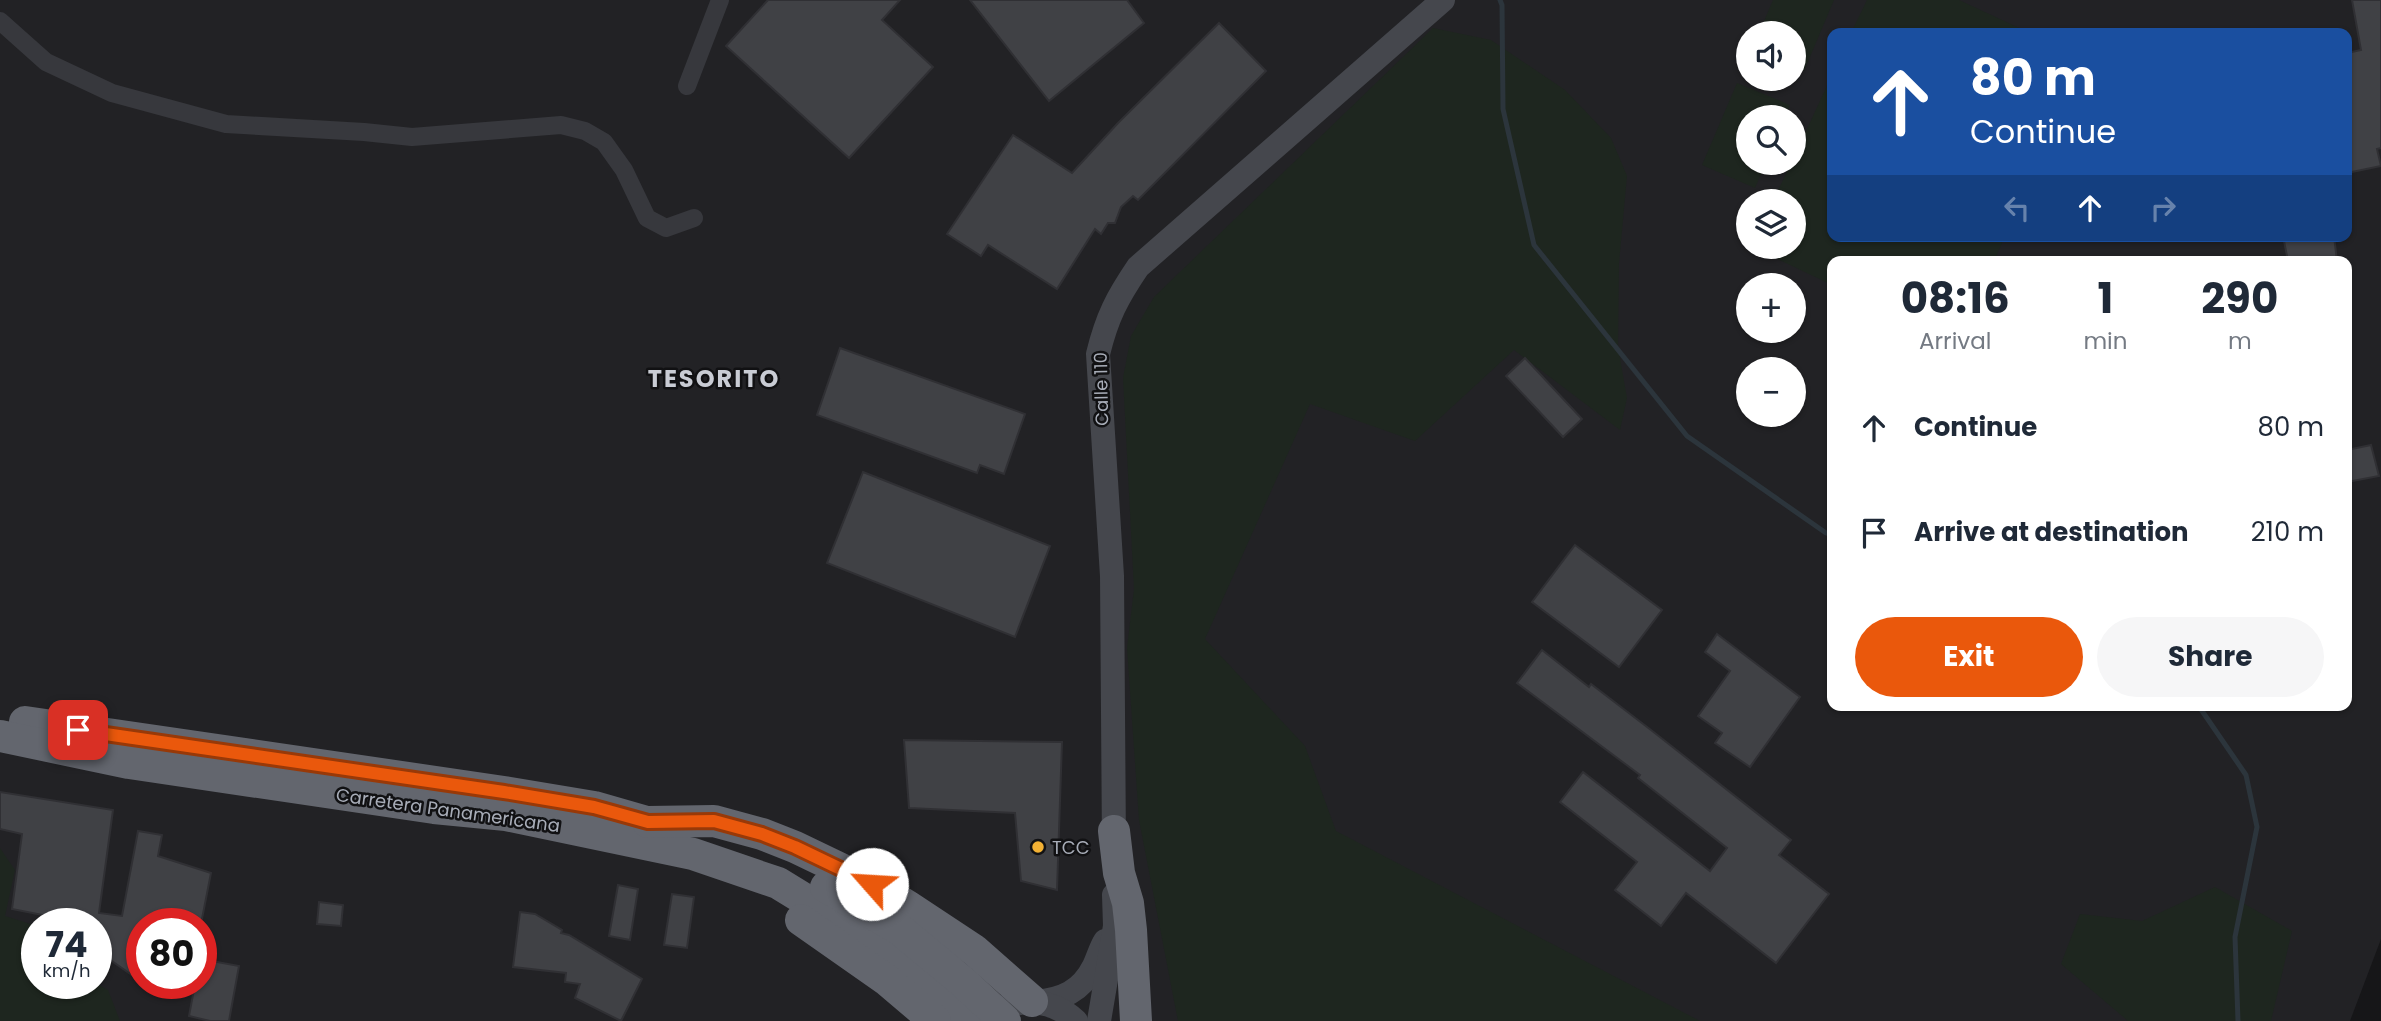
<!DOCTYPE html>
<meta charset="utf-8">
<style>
body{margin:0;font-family:Poppins,sans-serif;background:#f6f6f7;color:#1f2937;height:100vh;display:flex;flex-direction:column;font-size:26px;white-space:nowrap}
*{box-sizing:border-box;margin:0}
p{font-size:23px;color:#747a83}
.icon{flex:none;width:38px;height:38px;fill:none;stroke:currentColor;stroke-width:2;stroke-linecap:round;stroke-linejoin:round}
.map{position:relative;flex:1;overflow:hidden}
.details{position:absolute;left:1827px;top:256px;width:525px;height:455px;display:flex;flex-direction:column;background:#fff;border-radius:14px;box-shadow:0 2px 5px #0004}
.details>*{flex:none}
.guide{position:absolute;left:1827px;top:28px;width:525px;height:214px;border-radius:14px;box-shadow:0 2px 5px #0004;background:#1a4fa0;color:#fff;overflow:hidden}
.tools{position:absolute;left:1736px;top:21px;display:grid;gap:14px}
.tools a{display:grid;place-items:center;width:70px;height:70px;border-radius:50%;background:#fff;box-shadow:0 2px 5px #0004;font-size:35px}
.speed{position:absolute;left:21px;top:908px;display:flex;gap:14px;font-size:35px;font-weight:700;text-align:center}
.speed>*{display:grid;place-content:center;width:91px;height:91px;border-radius:50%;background:#fff;box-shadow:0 2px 5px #0004;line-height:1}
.speed small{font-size:18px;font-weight:400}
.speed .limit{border:10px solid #d22;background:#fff;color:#111}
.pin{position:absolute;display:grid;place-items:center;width:60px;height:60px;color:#fff;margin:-30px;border-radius:14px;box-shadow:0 4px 10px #0006}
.me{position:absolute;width:77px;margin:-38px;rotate:296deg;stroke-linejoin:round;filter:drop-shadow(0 0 5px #0008)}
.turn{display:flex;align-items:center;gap:24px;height:147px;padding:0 28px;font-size:32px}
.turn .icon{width:91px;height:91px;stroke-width:2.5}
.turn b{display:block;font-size:49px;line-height:60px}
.lanes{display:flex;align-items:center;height:66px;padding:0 28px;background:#0003;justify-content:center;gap:35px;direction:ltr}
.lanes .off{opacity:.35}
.eta{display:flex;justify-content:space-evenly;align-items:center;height:119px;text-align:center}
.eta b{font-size:42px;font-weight:700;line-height:49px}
.cta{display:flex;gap:14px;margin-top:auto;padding:14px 28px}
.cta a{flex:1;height:80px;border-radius:42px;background:#ea580c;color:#fff;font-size:28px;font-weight:700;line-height:80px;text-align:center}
.cta a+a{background:#f6f6f7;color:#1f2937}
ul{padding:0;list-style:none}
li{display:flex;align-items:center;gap:21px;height:105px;padding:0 28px}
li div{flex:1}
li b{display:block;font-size:26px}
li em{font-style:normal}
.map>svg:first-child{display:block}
.built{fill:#222225;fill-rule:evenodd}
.green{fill:#1e261f}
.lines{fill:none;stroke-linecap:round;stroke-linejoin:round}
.stream{stroke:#2c353c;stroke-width:5}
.building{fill:#404145;stroke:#303034;stroke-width:2}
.street{stroke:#37383d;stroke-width:18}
.secondary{stroke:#45474d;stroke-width:24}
.highway{stroke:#63666e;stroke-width:32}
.highway-bridge{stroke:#63666e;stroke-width:32}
.route-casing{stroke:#983908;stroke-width:18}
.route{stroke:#ea580c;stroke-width:12}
.poi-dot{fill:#f2b134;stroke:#111113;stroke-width:2.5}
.labels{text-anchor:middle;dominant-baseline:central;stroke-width:5;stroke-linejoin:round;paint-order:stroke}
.street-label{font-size:18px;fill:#a8adb8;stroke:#111113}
.poi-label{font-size:18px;fill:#a8adb8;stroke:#111113;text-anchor:start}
.district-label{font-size:24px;font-weight:bold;letter-spacing:2px;fill:#c9ccd4;stroke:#111113}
</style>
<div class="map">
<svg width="2381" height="1021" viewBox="0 0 2381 1021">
<rect width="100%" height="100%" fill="#161618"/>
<path class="built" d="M0,0H2381V939L2350,1021H0ZM1748,33H1794V79H1748ZM1832,33H2347V236H1832ZM1748,117H1794V163H1748ZM1748,201H1794V247H1748ZM1832,261H2347V705H1832ZM1748,285H1794V331H1748ZM1748,369H1794V415H1748ZM37,924H96V984H37ZM142,924H201V984H142Z"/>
<g class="green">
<path d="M1773,0H1834L1804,71L1794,66V33H1759Z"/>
<path d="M1867,0H1959L2030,33H1851Z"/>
<path d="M1433,28L1491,40L1565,90L1611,138L1627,176L1619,263L1618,347L1627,398L1620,430L1514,350L1415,441L1310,404L1205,639L1305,746L1336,831L1700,1021H1178L1139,820L1127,648L1134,589L1123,378L1131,336L1154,297Z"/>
<path d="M1832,75V236H2005L1994,261H1832V285L1752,247H1794V201H1773L1791,163H1794V157Z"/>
<path d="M1737,83L1790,105L1785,117H1748V163H1766L1755,188L1702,165Z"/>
<path d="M0,848L15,870L5,916L37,926V984L96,983L108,990L120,1021H0Z"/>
<path d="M2215,887L2292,931L2271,1021H2128L2061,964L2080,914L2142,921Z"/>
</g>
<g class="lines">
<g class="stream">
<path d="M1500,0L1502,5L1503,109L1534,245L1687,436L1826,533L1832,535"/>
<path d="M2198,705L2246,775L2257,827L2235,937L2238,1021"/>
</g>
</g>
<g class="building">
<path d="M768,0H900L882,20L933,67L849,158L726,46Z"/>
<path d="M970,0H1127L1144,23L1049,101Z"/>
<path d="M2352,0H2381V148L2377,149L2381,166L2347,173V53L2361,50Z"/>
<path d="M1219,23L1266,71L1138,200L1133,196L1121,207L1115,223H1108L1101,234L1095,229L1057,289L988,245L981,256L947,234L1013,135L1072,173L1118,123Z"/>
<path d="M2283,236H2334L2337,261H2288Z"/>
<path d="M840,348L1025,414L1004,474L980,465L977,473L817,415Z"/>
<path d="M1525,358L1582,419L1563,437L1506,376Z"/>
<path d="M2371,445L2379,476L2347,482V450Z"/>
<path d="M863,472L1050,546L1015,637L827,563Z"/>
<path d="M1575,545L1662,610L1619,667L1532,602Z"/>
<path d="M1717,634L1800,697L1750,767L1715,743L1722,733L1698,716L1730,671L1705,652Z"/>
<path d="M1542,650L1589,687L1591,684L1651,730L1791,840L1779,855L1829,894L1776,963L1686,893L1661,926L1615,890L1637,862L1560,802L1583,772L1710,871L1727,848L1638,778L1640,775L1517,683Z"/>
<path d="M904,740L1062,742L1057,890L1021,881L1015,813L909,808Z"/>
<path d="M0,792L113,810L99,913L122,916L138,831L162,835L158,856L211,873L201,924H142V982L96,950V924H77L78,922L12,909L22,834L0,829Z"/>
<path d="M618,885L638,889L630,940L609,936Z"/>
<path d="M672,894L694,897L687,948L664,945Z"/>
<path d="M319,902L343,905L341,926L317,924Z"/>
<path d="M520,912L535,914L562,930L561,933L569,935L642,979L621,1021L575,998L580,984L565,982L566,973L513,967Z"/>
<path d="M201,959L239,966L229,1021H210L189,1016L195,984H201Z"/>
</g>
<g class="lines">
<g class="street">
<path d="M0,21L46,62L112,93L226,124L364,132L412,137L561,125L585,131L604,142L624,170L647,218L666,228L694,218"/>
<path d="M687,86L720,0"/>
</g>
<g class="secondary">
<path d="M1114,848L1112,576L1098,354C1107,317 1117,298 1138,267L1443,0"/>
<path d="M1036,1002C1062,999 1081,992 1094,966C1098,958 1100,949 1105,941"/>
<path d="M984,1021C1010,996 1049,996 1076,1021"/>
<path d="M1099,1021L1115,926L1114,895"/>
</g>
<g class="highway">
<path d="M25,722L504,792L594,807L667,828"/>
<path d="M0,736L129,763L434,808L506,815L693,854L778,883L879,945L924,977L974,1021"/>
<path d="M648,822L714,821L762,834L795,847L872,884L909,907L974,950L1032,1001"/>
<path d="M1114,831L1119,873L1128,903L1131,930L1136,1021"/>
<path d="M801,920L888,981L935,1021"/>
</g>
<path class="highway-bridge" d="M826,887L899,929L963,982L1005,1021"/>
</g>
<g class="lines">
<g class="route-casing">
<path id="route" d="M78,730L504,792L594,807L648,822L714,821L762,834L795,847L872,884"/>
</g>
<use href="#route" class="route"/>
</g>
<circle class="poi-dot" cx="1038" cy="847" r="7"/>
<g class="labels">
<g class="street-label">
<text transform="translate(1101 389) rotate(-91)">Calle 110</text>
<text transform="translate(448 810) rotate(8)">Carretera Panamericana</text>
</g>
<g class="poi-label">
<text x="1052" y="847">TCC</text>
</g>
<g class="district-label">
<text x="714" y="378">TESORITO</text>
</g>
</g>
</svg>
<div class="tools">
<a><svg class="icon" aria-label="sound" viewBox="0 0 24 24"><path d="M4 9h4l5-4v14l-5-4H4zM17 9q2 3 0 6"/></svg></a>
<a><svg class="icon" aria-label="search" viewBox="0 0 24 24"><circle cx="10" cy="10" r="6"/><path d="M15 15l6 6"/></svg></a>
<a><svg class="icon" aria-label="layers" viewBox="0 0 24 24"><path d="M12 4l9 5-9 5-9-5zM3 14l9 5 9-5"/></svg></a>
<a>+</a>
<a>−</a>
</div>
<div class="speed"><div>74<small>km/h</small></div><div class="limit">80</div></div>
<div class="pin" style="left:78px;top:730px;background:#d93025"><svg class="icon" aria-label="arrive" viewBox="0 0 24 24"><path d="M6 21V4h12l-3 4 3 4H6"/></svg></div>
<svg class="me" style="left:872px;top:884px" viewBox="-20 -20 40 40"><circle r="19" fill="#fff"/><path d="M0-13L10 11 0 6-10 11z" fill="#ea580c"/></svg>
<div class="guide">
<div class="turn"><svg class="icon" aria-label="ahead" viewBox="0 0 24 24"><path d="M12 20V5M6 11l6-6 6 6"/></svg><div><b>80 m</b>Continue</div></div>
<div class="lanes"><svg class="icon off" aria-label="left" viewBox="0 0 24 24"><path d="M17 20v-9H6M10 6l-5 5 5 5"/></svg><svg class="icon" aria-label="ahead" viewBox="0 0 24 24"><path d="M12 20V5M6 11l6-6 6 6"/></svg><svg class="icon off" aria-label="right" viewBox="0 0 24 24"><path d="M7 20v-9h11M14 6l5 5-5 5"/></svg></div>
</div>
<section class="details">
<div class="eta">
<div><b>08:16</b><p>Arrival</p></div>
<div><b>1</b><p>min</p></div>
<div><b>290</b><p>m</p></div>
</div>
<ul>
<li><svg class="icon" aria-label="ahead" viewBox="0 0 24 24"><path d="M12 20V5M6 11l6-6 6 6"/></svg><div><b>Continue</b></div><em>80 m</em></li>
<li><svg class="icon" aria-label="arrive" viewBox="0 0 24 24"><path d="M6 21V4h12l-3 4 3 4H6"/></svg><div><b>Arrive at destination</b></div><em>210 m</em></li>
</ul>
<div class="cta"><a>Exit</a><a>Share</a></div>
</section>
</div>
